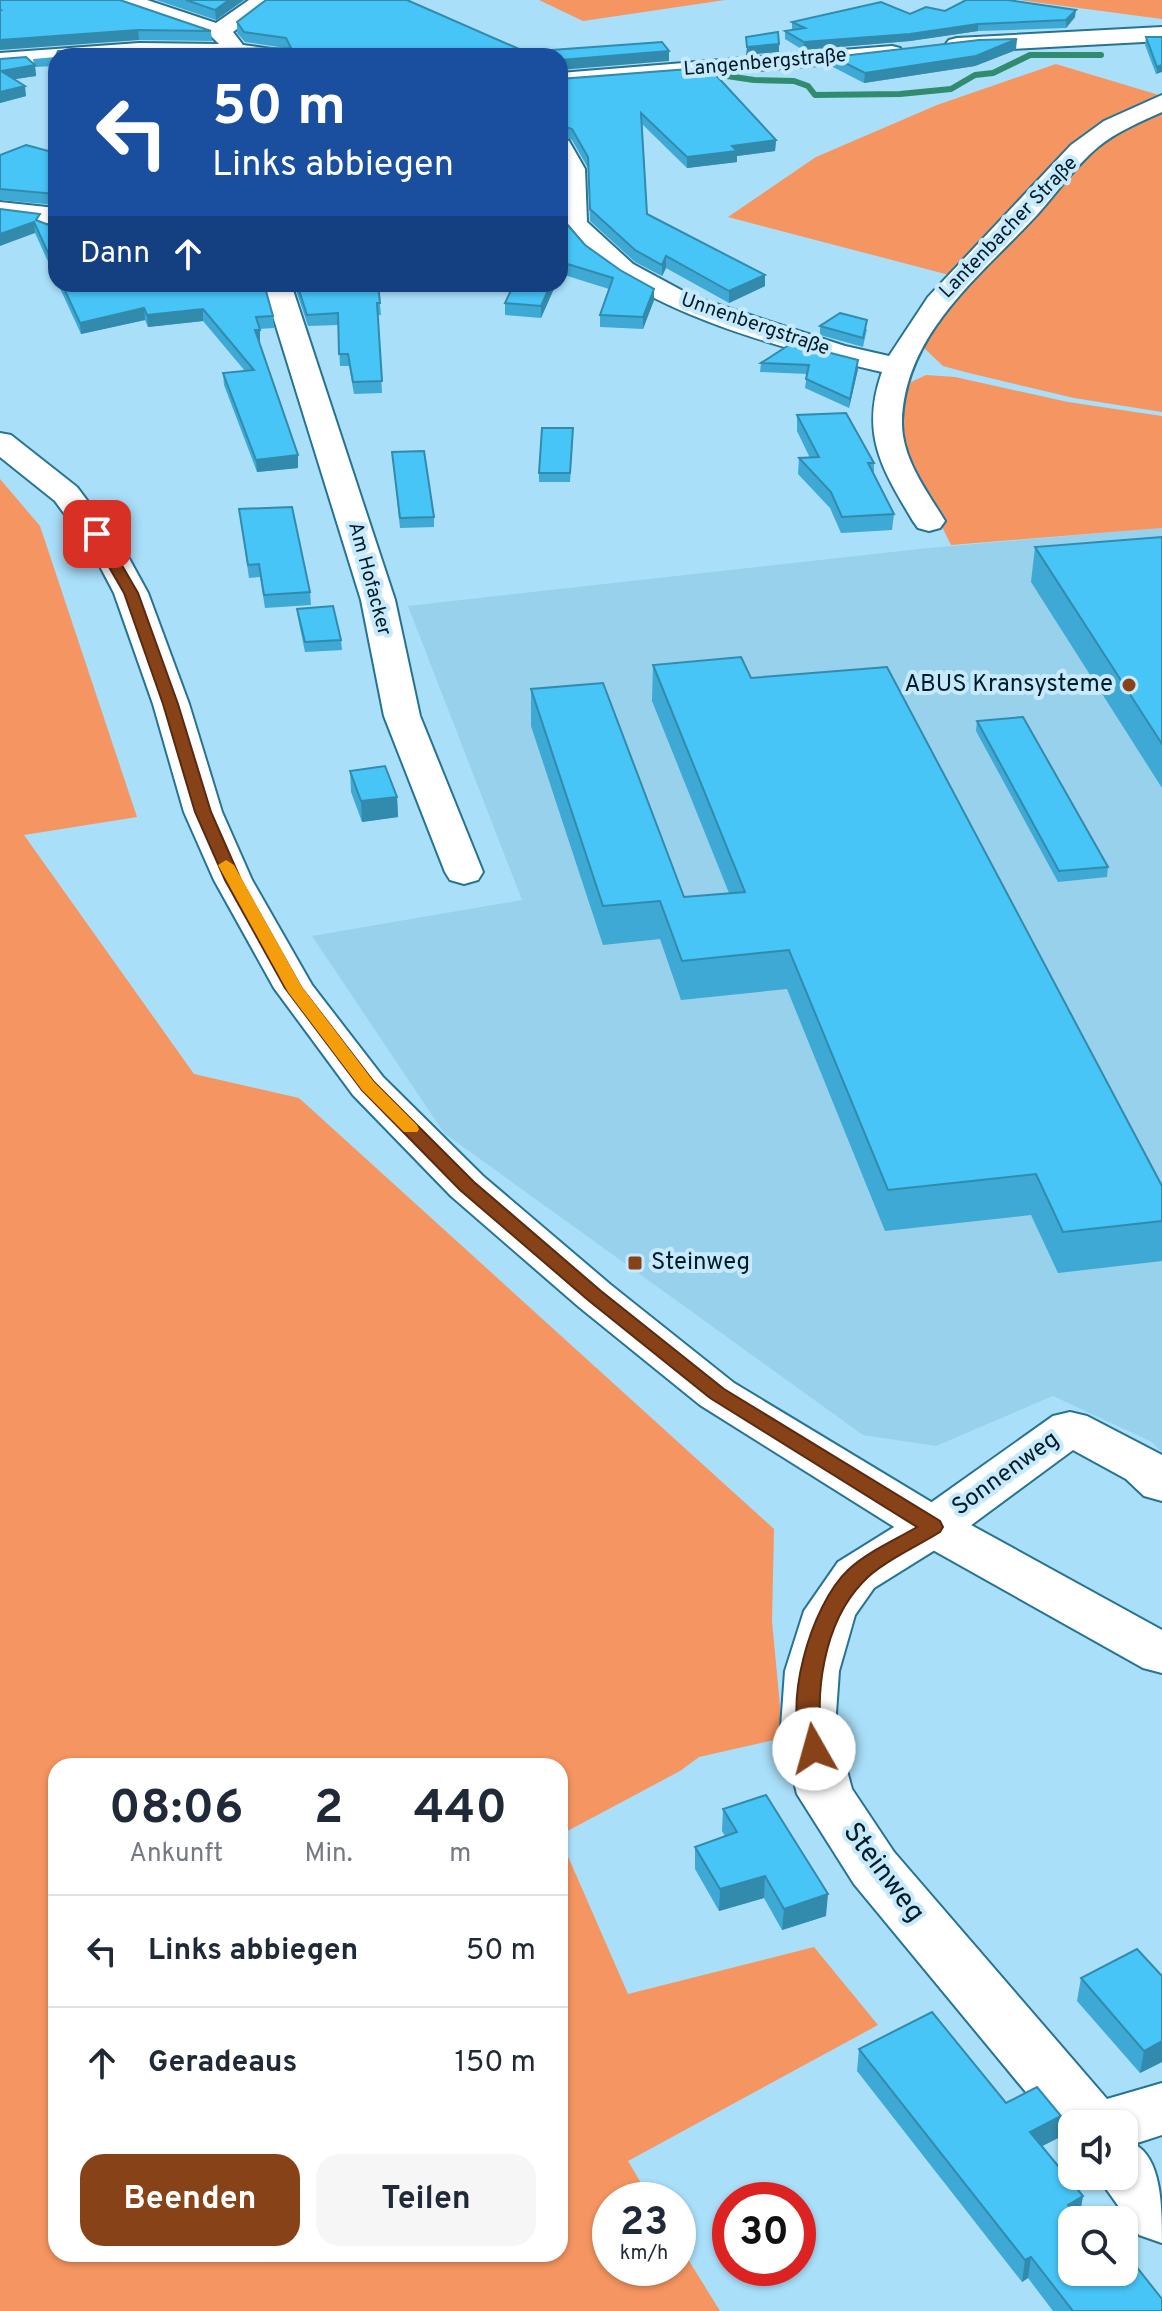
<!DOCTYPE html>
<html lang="de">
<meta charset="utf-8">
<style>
body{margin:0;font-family:Overpass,sans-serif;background:#f6f6f7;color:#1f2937;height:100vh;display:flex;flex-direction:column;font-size:30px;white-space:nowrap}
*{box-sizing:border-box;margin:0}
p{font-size:26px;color:#747a83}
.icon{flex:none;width:44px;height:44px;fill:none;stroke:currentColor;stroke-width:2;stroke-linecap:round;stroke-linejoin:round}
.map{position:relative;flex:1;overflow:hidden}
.sheet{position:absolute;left:48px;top:1758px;width:520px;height:504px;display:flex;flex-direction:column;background:#fff;border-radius:24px;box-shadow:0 2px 6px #0004}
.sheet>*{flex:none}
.guide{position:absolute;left:48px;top:48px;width:520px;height:244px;border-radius:24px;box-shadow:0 2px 6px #0004;background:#1a4fa0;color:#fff;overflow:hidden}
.buttons{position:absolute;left:1058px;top:2110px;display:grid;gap:16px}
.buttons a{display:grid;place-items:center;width:80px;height:80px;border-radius:16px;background:#fff;box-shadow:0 2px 6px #0004;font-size:40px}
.speed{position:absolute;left:592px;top:2182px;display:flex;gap:16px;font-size:40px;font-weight:700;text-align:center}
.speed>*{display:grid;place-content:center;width:104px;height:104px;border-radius:50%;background:#fff;box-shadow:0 2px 6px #0004;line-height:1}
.speed small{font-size:20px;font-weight:400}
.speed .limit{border:12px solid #d22;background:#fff;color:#111}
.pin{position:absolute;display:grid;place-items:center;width:68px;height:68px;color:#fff;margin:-34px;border-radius:16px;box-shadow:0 4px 12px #0006}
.me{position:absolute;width:88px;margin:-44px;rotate:353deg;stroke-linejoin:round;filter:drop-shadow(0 0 6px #0008)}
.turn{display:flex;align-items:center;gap:28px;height:168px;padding:0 32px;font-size:36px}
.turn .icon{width:104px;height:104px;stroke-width:2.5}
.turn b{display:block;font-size:56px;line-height:68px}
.then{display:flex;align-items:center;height:76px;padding:0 32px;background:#0003;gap:16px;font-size:30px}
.eta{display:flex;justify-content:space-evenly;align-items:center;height:136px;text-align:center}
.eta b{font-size:48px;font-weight:700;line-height:56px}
.action{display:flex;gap:16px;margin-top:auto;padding:16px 32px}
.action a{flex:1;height:92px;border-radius:24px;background:#874218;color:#fff;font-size:32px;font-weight:700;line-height:92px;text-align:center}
.action a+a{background:#f6f6f7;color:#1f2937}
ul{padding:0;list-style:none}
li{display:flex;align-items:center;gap:24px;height:112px;padding:0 32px;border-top:2px solid #e0e1e3}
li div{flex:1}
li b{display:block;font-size:30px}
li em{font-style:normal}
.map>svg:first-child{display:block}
.built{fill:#97d1ec}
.green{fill:#f59561}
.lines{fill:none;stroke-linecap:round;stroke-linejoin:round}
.stream{stroke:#318c6f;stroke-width:6}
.minor-casing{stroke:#267392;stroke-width:4}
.major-casing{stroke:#267392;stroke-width:4}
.minor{fill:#fff;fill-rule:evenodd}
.major{fill:#fff;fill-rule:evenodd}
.wall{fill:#3da9d4}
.shaded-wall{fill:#328aad}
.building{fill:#47c5f7;stroke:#328aad;stroke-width:2}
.route{fill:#874218;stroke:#582b10;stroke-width:2}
.slow{fill:#f59e0b}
.poi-dot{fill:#874218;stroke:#c6eafb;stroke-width:3}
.labels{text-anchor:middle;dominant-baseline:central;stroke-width:8;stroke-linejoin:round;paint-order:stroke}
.far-street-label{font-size:20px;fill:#001d29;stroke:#c6eafb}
.poi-label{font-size:24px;fill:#001d29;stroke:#c6eafb;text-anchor:end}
.street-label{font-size:24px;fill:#001d29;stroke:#c6eafb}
.near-street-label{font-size:28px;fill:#001d29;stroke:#c6eafb}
</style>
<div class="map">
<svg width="1162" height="2311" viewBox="0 0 1162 2311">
<rect width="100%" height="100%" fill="#a9dff9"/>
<path class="built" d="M1162,528V1452L1152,1442L1053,1396L936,1446L863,1435L444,1133L312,936L522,900L408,606L928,548Z"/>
<g class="green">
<path d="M539,0H725L583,21Z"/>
<path d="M1019,0H1162V19Z"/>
<path d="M1056,64L1162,96L1089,136L953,276L728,217L816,157L937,105Z"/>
<path d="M1162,106V412L1074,398L965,372L943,366L922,346L949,299L1102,140Z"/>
<path d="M926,375L955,377L1068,402L1162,416V528L951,545L904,450L896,419L911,382Z"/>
<path d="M0,479L40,526L137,817L24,835L194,1074L299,1098L774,1529L772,1621L783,1738L699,1757L680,1771L560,1835V1766H56V2254H560V1838L628,1994L814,1947L878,2025L628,2161L651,2200H610V2268H678V2243L720,2311H0Z"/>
</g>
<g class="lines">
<path class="stream" d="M700,72L754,80L794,81L808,86L815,95L900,94L951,89L975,75L993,73L1030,55H1101"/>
<g class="minor-casing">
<g id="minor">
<path d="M113,0H147L216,23L249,0H275L233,32L243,45L286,51L290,56H56V62L0,67V53L139,43L219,44L211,36L116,5Z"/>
<path d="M1162,27V41L957,52L949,50L945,45L949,40L957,38Z"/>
<path d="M892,46L900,48L904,53L900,58L560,87V73Z"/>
<path d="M1162,95V112C1140,122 1116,132 1098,147C1074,167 1057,193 1036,216C981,275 905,333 902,421C901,458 927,491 945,521L940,528L929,531L918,528L913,521C882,469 860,434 882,372C787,350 618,308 561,224L560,138L569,141L585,169L587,222L633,264L694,297L845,346L889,356L928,297L1071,145L1104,121Z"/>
<path d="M0,202L56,208V224L0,218Z"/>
<path d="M263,284H291L395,600L420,716L483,872L478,880L464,884L450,880L445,872L384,716L361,600Z"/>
<path d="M1070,1412L1087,1416L1162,1455V1501L1144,1496L1126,1479L1073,1450L951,1540L874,1588L855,1615L839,1671L835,1727L852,1789L894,1852L1107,2099L1162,2083V2135L1134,2144C1162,2158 1162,2208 1162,2243L1139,2235L1097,2176H1124V2124H1072V2144L1068,2143L854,1884L797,1794L781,1727L785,1671L804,1611L838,1562L915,1514L1053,1416Z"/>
</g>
</g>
<g class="major-casing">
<path id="major" d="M0,433L11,435L77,487L125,551L148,593L189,704L222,812L252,880L312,985L383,1077L483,1176L611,1285L734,1383L951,1514L1162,1630V1673L1143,1668L915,1540L700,1405L579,1307L451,1196L353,1095L274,988L214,880L184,812L153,704L114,593L93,553L55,501L0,457Z"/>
</g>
<use href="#minor" class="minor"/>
<use href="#major" class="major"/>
</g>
<g class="wall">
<path d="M0,0L211,31L212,41L139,40Z"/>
<path d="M156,0H244L216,20Z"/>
<path d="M945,11L1075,17L1066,28L978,31L910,41L803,50L785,39V31L793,30L792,29V22L910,14Z"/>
<path d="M237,22L535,56H212L211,49L286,48L245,42L237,33Z"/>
<path d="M1146,37H1162L1156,74L1145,45Z"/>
<path d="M1016,50L975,66L864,83L833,67V57Z"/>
<path d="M56,56V66L35,67L36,76L15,79L26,96L0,103V59L34,64L33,59L56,57Z"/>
<path d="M560,79L776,140L775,151L737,156V162L687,168L642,124L647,214L765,275V286L729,303L666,268L662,276L635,262L590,221L588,168L572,140L560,136Z"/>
<path d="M56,153V205L0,200V155Z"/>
<path d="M0,209L56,228V279L35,233Z"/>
<path d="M560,216L585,245L620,270L654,289V300L643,329L600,327V315L609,289L561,274L560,276Z"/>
<path d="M58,284H264L273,316L274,328L259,329L260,342H259L298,468L257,472L224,385L223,373L245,371L203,321L148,327L145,320L81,334Z"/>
<path d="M294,284H378L381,315H378L382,393L354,394L349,366H340L338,325L308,326Z"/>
<path d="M556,284L541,318L505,315V303Z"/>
<path d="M820,326L867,329L863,347L820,335Z"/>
<path d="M858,360V369L849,408L805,388L807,374L760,372L761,363Z"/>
<path d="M797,415L874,463V474L894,514L892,530L841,533L830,508L798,474L799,458H810L797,431Z"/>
<path d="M573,437L570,482H539V473Z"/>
<path d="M392,452L434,517V527L400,528Z"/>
<path d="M239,509L310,592L311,605L265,608L260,577L249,578Z"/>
<path d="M1162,537V788L1031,582L1035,547Z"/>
<path d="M297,609L341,640L342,650L305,652L298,618Z"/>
<path d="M653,665L751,678L1162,1186V1261L1058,1273L1031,1215L885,1231L787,989L681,1000L660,939L603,945L531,726V689L684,897L729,893L652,701Z"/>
<path d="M977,721L1108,867L1107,877L1058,882L976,731Z"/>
<path d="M350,771L397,797L398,817L362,822L351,792Z"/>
<path d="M723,1809L826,1916L782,1930L764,1898L719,1911L695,1869V1847L725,1836L722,1831Z"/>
<path d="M1162,1976V2062L1140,2073L1077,2001L1081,1978Z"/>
<path d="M859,2049L1006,2103L1061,2116L1058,2138L1042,2146L1083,2196L1079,2217L1072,2220L1162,2311H1053L1028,2278L1022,2282L857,2071Z"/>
</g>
<g class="shaded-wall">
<path d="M229,0H244L216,20L215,10Z"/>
<path d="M1076,10L1075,17L1066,28V20Z"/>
<path d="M978,24V31L910,41L803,50L804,42Z"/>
<path d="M138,30L139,40L0,50V40Z"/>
<path d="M1017,39L1016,50L975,66L864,83L865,73Z"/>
<path d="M779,44V52L746,55L747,47Z"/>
<path d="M178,51V56H161Z"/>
<path d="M669,51V61L560,70V60Z"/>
<path d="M35,65L36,76L2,81L1,71Z"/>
<path d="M1162,65V72L1156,74L1157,67Z"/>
<path d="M25,86L26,96L0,103V92Z"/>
<path d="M776,140L775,151L737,156V162L687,168V157L732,146Z"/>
<path d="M34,222L35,233L0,246V234Z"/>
<path d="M666,256V268L662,276V265Z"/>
<path d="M765,275V286L729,303V291Z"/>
<path d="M551,284H556L541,318V306Z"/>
<path d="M654,289V300L643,329V317Z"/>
<path d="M144,308L145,320L81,334L80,323Z"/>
<path d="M203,309V321L148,327L147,315Z"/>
<path d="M255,330H260V342H256Z"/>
<path d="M858,360V369L849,408L850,399Z"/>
<path d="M298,455V468L257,472L256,460Z"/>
<path d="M397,797L398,817L362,822L361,801Z"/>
<path d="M765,1876L764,1898L719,1911L720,1889Z"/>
<path d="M828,1894L826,1916L782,1930L784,1909Z"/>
<path d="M1162,2041V2062L1140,2073L1144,2051Z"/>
<path d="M1061,2116L1058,2138L1027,2154L1030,2132Z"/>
<path d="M1083,2196L1079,2218L1068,2205Z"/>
<path d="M1031,2257L1028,2278L1022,2282L1025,2260Z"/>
</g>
<g class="building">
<path d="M0,0H120L211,31L138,30L0,40V10H1L0,9Z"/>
<path d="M186,0H229L215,10Z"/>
<path d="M266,0H407L535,56H214L211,49L291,48L286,38L244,32L237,22Z"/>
<path d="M966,0H1008L1076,10L1066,20L978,24L910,34L804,42L785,31L805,28L792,22L881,2L910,14L926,7L945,11Z"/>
<path d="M778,32L779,44L747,47L746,37Z"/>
<path d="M1146,37H1162V65L1157,67Z"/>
<path d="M1017,39L976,56L865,73L833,57L979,40Z"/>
<path d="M662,42L669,51L560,60V56H551L552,50Z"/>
<path d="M58,51H178L161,56H56Z"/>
<path d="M26,57L35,65L1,71L25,86L0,92V59Z"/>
<path d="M689,69L697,70L701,74L714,73L776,140L732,146L737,151L687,157L641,113L647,214L765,275L729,291L666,256L662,265L635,250L590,209L588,157L572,129L560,125V79Z"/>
<path d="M26,145L56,153V194L0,189V155Z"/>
<path d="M0,209L40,214L36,220L56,228V270L34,222L0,234Z"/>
<path d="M560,216L585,245L620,270L654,289L643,317L600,315L613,278L561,262L560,265Z"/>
<path d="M62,284H264L273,316L256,317L260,330H255L298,455L256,460L223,373L254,370L203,309L147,315L144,308L80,323Z"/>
<path d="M297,284H378L380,303H377L382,381L353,382L348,354H339L338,313L307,315Z"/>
<path d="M514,284H551L541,306L505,303Z"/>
<path d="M840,313L867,320L863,338L820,326Z"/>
<path d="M792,343L858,360L850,399L806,379L809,365L761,363Z"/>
<path d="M846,413L874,463H868L894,514L842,517L831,492L799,458L819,457L797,415Z"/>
<path d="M542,428H573L570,473H539Z"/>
<path d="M424,451L434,517L400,518L392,452Z"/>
<path d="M292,507L310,592L264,595L259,564L248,565L239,509Z"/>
<path d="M1162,537V744L1035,547Z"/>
<path d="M333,606L341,640L305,642L297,609Z"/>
<path d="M741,657L751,678L887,667L1162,1186V1221L1063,1232L1036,1174L888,1190L789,950L682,961L660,901L603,906L531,689L603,683L684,897L745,892L653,665Z"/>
<path d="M1023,717L1108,867L1059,871L977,721Z"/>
<path d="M385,766L397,797L361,801L350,771Z"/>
<path d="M766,1795L828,1894L784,1909L765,1876L720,1889L695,1847L737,1832L723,1809Z"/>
<path d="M1137,1949L1162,1976V2041L1144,2051L1081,1978Z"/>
<path d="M932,2012L1006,2103L1037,2087L1061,2116L1030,2132L1083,2196L1068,2205L1082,2220H1072V2272H1124V2251L1162,2299V2311H1073L1031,2257L1025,2260L859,2049Z"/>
</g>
<path class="route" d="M92,531H102L138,593L178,704L211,812L241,880L301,987L374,1082L474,1182L601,1291L724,1389L940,1521L943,1527L940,1532C918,1546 880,1563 863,1582C824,1622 812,1697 825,1749L822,1755L814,1758L806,1755C780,1709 811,1605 848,1570C867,1552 895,1540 917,1527L710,1398L588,1300L460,1190L362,1090L285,988L225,880L195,812L163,704L124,593L90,534Z"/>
<path class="slow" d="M226,860L234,865L302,987L374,1082L417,1125L419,1129L417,1132H404L362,1090L288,992L218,865Z"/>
<g class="poi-dot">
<circle cx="1129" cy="685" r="8"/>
<rect x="627" y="1255" width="16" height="16" rx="4"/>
</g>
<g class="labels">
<g class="far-street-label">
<text transform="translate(765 63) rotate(-5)">Langenbergstraße</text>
<text transform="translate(1009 228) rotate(-46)">Lantenbacher Straße</text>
<text transform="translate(755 325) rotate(19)">Unnenbergstraße</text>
<text transform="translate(369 579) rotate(75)">Am Hofacker</text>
</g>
<g class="poi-label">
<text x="1113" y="685">ABUS Kransysteme</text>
<text x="651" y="1263" text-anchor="start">Steinweg</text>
</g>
<g class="street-label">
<text transform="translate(1006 1474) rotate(-36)">Sonnenweg</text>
</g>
<g class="near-street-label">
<text transform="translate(883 1873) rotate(53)">Steinweg</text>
</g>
</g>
</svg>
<div class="buttons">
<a><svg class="icon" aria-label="sound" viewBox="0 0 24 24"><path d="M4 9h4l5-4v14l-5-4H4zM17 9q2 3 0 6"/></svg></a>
<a><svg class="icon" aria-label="search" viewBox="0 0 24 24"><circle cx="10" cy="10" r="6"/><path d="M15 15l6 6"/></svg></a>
</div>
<div class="speed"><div>23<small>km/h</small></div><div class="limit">30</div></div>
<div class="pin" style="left:97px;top:534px;background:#d93025"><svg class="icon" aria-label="arrive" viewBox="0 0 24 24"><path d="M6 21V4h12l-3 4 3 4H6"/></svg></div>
<svg class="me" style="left:814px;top:1749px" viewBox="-20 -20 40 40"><circle r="19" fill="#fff"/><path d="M0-13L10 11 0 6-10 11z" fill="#874218"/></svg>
<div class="guide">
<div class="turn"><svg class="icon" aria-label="left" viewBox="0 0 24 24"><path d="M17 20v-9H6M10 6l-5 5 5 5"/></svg><div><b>50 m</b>Links abbiegen</div></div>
<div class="then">Dann<svg class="icon" aria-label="ahead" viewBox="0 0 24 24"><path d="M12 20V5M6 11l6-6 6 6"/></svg></div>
</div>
<section class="sheet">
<div class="eta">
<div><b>08:06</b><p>Ankunft</p></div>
<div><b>2</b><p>Min.</p></div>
<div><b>440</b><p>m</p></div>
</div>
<ul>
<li><svg class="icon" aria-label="left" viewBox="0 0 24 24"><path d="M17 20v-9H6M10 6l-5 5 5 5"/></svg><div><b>Links abbiegen</b></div><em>50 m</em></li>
<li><svg class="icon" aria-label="ahead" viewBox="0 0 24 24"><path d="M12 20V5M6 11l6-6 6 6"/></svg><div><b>Geradeaus</b></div><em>150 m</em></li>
</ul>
<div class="action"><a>Beenden</a><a>Teilen</a></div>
</section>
</div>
